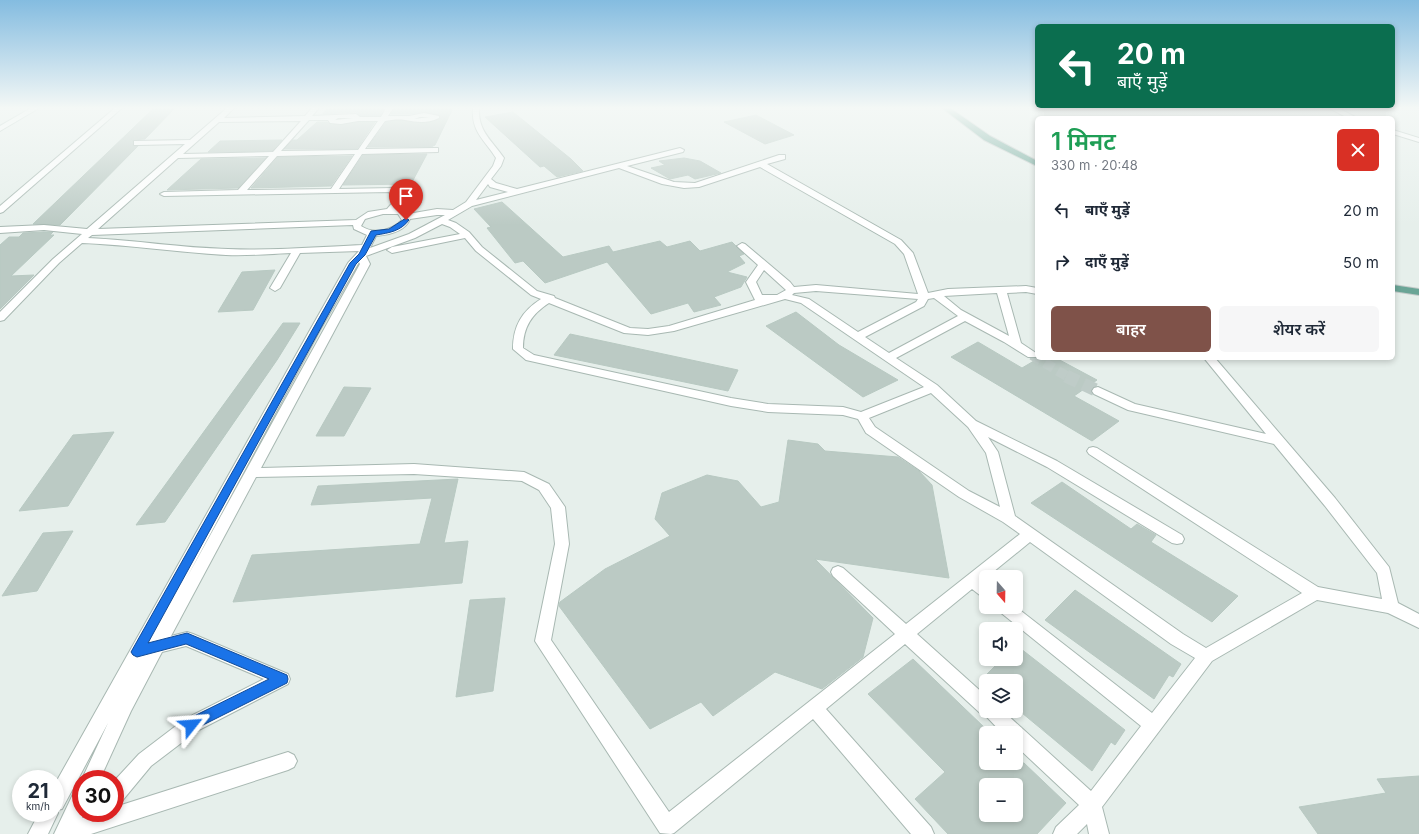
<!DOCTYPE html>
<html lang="hi">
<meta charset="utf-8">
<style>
body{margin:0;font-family:Inter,"Noto Sans Devanagari",sans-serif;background:#f6f6f7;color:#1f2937;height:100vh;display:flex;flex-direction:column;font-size:15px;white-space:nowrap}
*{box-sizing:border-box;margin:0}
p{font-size:13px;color:#747a83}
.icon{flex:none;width:22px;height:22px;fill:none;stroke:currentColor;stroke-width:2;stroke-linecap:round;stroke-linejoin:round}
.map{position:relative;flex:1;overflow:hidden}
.sheet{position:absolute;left:1035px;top:116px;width:360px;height:244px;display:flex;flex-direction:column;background:#fff;border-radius:6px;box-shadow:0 2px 6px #0003}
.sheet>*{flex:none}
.guide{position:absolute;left:1035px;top:24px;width:360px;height:84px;border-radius:6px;box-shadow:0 2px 6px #0003;background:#0b6e4f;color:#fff;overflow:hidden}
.needle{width:26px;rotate:160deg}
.tools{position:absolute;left:979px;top:570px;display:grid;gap:8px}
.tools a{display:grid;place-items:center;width:44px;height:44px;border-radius:6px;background:#fff;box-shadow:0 2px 6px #0003;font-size:20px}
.speed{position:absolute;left:12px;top:770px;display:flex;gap:8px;font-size:20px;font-weight:700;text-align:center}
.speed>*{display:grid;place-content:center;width:52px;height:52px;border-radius:50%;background:#fff;box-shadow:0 2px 6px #0003;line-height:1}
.speed small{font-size:10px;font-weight:400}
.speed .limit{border:6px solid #d22;background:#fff;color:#111}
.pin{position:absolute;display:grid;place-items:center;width:34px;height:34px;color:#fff;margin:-41px -17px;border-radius:50% 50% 50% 0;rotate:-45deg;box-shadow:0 0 4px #0007}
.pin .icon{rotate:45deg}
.me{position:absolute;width:44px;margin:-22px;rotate:62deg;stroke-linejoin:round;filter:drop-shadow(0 0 3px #0008)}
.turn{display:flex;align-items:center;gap:14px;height:84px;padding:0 16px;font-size:18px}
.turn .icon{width:52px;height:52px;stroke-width:2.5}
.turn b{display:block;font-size:28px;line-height:34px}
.round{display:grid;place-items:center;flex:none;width:42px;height:42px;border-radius:6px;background:#f6f6f7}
.overview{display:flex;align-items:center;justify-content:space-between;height:68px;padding:0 16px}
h1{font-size:24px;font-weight:600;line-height:30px;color:#1e9e55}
.action{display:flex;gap:8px;margin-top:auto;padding:8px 16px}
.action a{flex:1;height:46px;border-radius:6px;background:#7f5249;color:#fff;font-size:16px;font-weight:600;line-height:46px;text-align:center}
.action a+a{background:#f6f6f7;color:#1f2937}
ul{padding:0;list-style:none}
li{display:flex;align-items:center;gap:12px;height:52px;padding:0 16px}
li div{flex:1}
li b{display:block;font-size:15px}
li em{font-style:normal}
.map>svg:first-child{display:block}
.building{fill:#bbcac4;stroke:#b8c9c2;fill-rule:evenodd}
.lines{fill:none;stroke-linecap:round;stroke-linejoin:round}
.street-tunnel-far1{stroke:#bfccc8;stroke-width:10;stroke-dasharray:10 5;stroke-linecap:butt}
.street-tunnel{stroke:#bfccc8;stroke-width:13;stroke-dasharray:13 6;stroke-linecap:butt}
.street-casing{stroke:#a8b8b2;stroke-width:2}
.secondary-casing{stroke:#a4bbb3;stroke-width:2}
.primary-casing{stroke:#c2cac8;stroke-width:2}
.street{fill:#fff;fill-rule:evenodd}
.secondary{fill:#fff;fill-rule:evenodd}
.primary{fill:#6aa596;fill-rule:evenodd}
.route{fill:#1a73e8;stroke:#114b97}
</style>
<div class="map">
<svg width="1419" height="834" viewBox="0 0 1419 834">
<rect width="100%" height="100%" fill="#e6efeb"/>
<g class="building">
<path d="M154,108H175L145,139L133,140V146H138L60,225L33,224Z"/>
<path d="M357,108H384L380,116H360L356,112L323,114L327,109Z"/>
<path d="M394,108H453L435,145L431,147H368L386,122L400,121L426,123L440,118L439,115L424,112L409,114H391Z"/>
<path d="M513,112L571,159L583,171L557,177L544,166L540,167L485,117Z"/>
<path d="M756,115L794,135L765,144L724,122Z"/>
<path d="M317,122H327L330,124L341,125L358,122H375L357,149H284L293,140H297Z"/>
<path d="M282,140L272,151L208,152L220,141Z"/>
<path d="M427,154L411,184L343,185L363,155Z"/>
<path d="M352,156L331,186L251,188L278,157Z"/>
<path d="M266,158L238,188L167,190L201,159Z"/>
<path d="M684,158L700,161L721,173L695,179L688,175L670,179L651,168L665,165L659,161Z"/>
<path d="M502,202L563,257L609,246L613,252L660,241L667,247L690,241L700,251L732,242L744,254L739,256L745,263L727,272L747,277L741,287L714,297L721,305L694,312L688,303L651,314L607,262L545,283L523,261L515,263L487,228L491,227L474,209Z"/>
<path d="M44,232H53L50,235H54L11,276L34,275L0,309V245L9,237H19L23,233Z"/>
<path d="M275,270L253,310L218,312L242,272Z"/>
<path d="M796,312L839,345L898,380L863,397L766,326Z"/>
<path d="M283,323H300L277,360L165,522L136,525Z"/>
<path d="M570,334L738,370L728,391L554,355Z"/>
<path d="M978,342L1022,368L1039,358H1056L1097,380L1074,396L1119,421L1092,441L951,357Z"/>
<path d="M344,387L371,388L344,436H316Z"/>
<path d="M114,432L68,506L19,511L73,435Z"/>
<path d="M788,440L818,444L825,451L898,457L919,471L932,485L949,578L815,559L873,618L863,657L822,689L775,672L713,716L701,702L650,729L559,606L560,602L605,569L670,536L655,519L662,493L707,475L738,481L761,507L779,502Z"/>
<path d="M458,479L444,543L468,541L462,583L233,602L252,555L420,544L432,498L311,505L318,486Z"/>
<path d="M1062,482L1131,529L1137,524L1156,535L1151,542L1238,596L1212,622L1031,503Z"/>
<path d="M73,531L37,591L2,596L43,533Z"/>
<path d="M1075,590L1181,664L1173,677L1169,675L1154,699L1045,620Z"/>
<path d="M505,598L493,691L456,697L470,600Z"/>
<path d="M1016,645L1125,730L1115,745L1111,742L1092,771L1016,708V681H980L1002,659H1016Z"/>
<path d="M913,659L986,729V763H1024L1066,803L1037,834H948L915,799L945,772L868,694ZM986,785H1016V815H986Z"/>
<path d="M1419,776V834H1318L1299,807L1386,793L1377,779Z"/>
</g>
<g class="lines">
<path class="street-tunnel-far1" d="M1032,355L1068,377"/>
<path class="street-tunnel" d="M1066,376L1098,391"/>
<g class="street-casing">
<g id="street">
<path d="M115,108H122L3,212L0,213V206Z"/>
<path d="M227,108H234L224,118L305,116L312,108H319L312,116L356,114L360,117H381L386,108H393L388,116H409L424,113L439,116V118C425,124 418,122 405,120C398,119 391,120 385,121L365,149L435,148H438V152L362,154L339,189L394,188L402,201L395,209L403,210L408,214L437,209L453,210L466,202L493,166L496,158C485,140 471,132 473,108H479C478,132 492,140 504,158L501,166L491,179L496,183L517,189L680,148L684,150L683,152L627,166L674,182L695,183L779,155H785V159L767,164L901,240L913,253L928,293L948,289L1026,286L1037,288V294L1026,292L1007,293L1021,343L1036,353V357H1028L1004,342L965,321L896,358L937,385L976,421L1057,461L1182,535L1184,539L1182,543L1177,544L1172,543L1047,467L988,437L998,452L1015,516L1183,634L1206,648L1302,593L1089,454L1087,451L1089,448L1093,447L1097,448L1318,587L1382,599L1377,573L1325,506L1274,444L1128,410L1094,394L1092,391L1094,388L1098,387L1135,404L1266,434L1204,358H1215L1335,498L1389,567L1398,603L1419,614V628L1388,613L1317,600L1212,661L1102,807L1109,834H1089L1087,824L1077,834H1053L1056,827L1079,805L1016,746V733H1002L984,714L980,713L905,644L826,709L931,827L934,834H911L813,719L674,833L671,834L660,833L535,641L555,544L551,508L539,490L522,481L414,474L256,477L171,636L187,632L193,634L288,674L290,679L288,684L197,731L151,766L122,801L115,803V780L139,754L185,719L264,679L186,646L162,652L131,711L100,779H82L108,723L62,809L57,810L58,813L48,834H28L39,813H55V784L310,330L348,263L359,251L300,253L280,288L275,291L270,288L291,253C269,254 247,256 226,255C178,252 130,245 82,243L59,263L4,320L0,321V312L53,259L82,234L44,230L0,233V227L44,225L87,229L185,144L137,145H134V141L190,140ZM420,117H430L414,119ZM338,118H353L335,120ZM309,120H328L330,123L341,124L358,121H378L358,150L281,151ZM301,121L273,152L183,154L219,122ZM355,154L331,189L247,190L277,156ZM269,156L238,190L164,192L160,194L164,196L389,192L394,201L387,209L368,212L356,220L98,229L178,158ZM760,167L895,244L904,254L918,294L816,285L794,287L790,282L745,244L742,243L737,246L739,248L758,265L746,282L755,300L669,326L648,329L630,328L555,298L554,296L537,291L482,247L469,232L456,223L448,220L472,206L619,168L662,184L684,188L699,187ZM488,184L490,187L508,192L476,200ZM383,214H398L402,220C392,230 374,235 361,226L365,219ZM437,215H445L409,234L370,248L376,236C388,235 405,232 410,219ZM442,224L450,227L460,234L392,247L387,250L392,253L465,238L476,251L531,295L541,299C522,311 513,326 513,349L526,360L731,406L768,412L843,415L858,419L866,433L959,497L1003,522L1020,534L906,624L843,568L838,566L833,568L831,572L833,576L895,634L669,812L551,640L569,544L565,507L549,484L524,472L414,464L261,468L370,264L366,256L415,238ZM353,225L354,229L367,235L362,245C317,247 272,251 228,249C181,248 135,240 88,238L92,235ZM359,262L360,264L185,581L320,330ZM764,270L786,290L777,295H762L756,282ZM816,291L918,299L916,302L858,332L809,299L792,295L794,293ZM997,293L1009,336L961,310L944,296ZM934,298L958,316L889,353L865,337L924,306L928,299ZM785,299L801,303L924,387L861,412L843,407L768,404L731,398L534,355L523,348C523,327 532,314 549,303L624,333L648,335L674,331ZM931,393L968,427L986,453L1000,507L969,491L875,427L869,418ZM1030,542L1171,644L1195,658L1152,713L1016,607H997L1000,612L1141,726L1091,791L1003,711H986V696L917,634L972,589L981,596L986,598V583L982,581Z"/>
<path d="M1329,108H1338L1357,118H1348Z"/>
<path d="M1393,130L1419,138V142L1393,134Z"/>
<path d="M288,752L294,755L297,761L294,767L288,770L91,834H54L74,792L81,790V813H84L82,818L97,813H115V807Z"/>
</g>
</g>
<g class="secondary-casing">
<path id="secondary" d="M31,108H39L0,131V126Z"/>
</g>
<g class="primary-casing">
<g id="primary">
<path d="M942,108H950L990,136L1037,161V166L984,140Z"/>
<path d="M1393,285L1419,289V295L1393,291Z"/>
</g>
</g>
<use href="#street" class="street"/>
<use href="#secondary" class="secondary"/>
<use href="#primary" class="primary"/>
</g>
<linearGradient id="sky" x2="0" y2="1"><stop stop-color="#84bce0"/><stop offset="0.48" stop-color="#f4f8f6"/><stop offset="1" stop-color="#f4f8f6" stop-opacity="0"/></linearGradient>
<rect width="1419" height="225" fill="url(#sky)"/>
<path class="route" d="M406,218L409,220C401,231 389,233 376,235L365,255L356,264L148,643L187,633L287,675L288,679L287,683L191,731L186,729L184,725L186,720L269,679L186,644L137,657L133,655L131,652L350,263L359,254L371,231L389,229Z"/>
</svg>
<div class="tools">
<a><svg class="needle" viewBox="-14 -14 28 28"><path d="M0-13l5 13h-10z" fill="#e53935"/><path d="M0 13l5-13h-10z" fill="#747a83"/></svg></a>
<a><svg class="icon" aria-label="sound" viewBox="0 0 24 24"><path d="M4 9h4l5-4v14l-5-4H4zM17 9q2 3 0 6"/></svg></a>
<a><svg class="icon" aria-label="layers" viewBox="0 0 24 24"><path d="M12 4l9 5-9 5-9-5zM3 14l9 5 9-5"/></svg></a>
<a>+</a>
<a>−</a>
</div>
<div class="speed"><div>21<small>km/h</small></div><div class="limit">30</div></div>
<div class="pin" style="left:406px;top:220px;background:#d93025"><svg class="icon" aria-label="arrive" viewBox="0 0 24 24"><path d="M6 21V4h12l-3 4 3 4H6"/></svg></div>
<svg class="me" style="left:191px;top:725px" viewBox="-20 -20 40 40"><path d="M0-17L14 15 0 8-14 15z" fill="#1a73e8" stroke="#fff" stroke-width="4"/></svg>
<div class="guide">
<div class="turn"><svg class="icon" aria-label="left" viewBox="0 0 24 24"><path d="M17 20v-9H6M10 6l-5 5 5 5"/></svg><div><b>20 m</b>बाएँ मुड़ें</div></div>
</div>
<section class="sheet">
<div class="overview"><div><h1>1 मिनट</h1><p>330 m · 20:48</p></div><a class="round" style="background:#d93025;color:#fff"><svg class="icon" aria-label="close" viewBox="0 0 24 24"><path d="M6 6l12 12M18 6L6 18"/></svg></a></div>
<ul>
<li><svg class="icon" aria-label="left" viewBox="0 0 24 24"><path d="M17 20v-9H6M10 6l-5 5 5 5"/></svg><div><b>बाएँ मुड़ें</b></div><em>20 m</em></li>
<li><svg class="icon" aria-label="right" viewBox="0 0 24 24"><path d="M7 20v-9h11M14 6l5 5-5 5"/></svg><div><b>दाएँ मुड़ें</b></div><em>50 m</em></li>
</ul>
<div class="action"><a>बाहर</a><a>शेयर करें</a></div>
</section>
</div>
